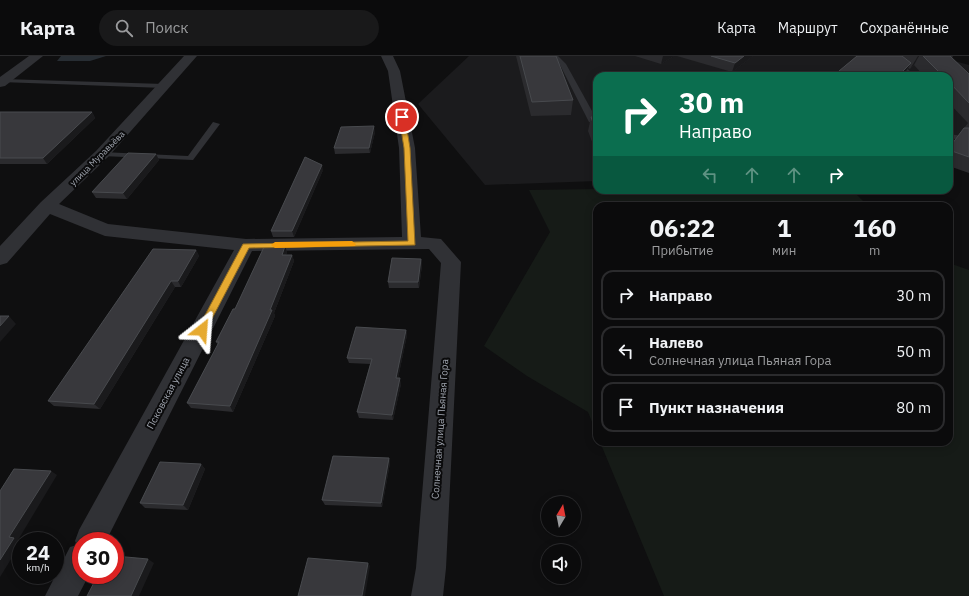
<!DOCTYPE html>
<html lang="ru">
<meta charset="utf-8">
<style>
body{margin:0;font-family:"IBM Plex Sans",sans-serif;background:#19191a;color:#f1f3f6;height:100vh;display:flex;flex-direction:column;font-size:15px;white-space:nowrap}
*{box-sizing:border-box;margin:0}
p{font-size:13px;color:#9a9b9d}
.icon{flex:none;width:22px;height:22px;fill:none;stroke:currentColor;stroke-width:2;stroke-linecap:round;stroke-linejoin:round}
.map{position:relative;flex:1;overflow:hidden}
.drawer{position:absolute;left:593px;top:146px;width:360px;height:244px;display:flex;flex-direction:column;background:#0b0b0c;border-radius:12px;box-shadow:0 2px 10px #0003,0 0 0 1px #2b2b2d}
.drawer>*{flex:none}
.top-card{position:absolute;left:593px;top:16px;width:360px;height:122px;border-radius:12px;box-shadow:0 2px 10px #0003,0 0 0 1px #2b2b2d;background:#0b6e4f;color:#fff;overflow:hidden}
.needle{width:26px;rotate:10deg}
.controls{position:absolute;left:541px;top:440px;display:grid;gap:8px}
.controls a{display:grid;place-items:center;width:40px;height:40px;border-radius:50%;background:#0b0b0c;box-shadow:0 2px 10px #0003,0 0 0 1px #2b2b2d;font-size:20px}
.speed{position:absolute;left:12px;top:476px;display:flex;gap:8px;font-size:20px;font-weight:700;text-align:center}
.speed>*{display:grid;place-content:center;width:52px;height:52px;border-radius:50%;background:#0b0b0c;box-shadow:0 2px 10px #0003,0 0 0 1px #2b2b2d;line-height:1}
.speed small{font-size:10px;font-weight:400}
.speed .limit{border:6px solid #d22;background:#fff;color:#111}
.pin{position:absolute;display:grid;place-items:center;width:34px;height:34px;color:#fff;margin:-17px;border:2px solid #fff;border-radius:50%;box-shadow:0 1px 4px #0007}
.me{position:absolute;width:44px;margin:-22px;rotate:28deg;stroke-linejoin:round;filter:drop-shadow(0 0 3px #0008)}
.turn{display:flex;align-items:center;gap:14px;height:84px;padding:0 20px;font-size:18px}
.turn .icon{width:52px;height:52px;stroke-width:2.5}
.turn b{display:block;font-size:28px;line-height:34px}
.lanes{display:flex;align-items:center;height:38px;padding:0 20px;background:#0003;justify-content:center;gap:20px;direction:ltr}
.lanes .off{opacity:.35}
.eta{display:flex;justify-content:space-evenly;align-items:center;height:68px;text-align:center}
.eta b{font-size:24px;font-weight:800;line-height:28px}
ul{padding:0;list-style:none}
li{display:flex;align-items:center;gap:12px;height:50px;margin:0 8px 6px;padding:0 12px;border:2px solid #2b2b2d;border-radius:12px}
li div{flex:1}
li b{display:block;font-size:15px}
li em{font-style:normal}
header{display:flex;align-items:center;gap:24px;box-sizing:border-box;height:56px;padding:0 20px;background:#0b0b0c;border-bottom:1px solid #2b2b2d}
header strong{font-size:19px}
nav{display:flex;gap:22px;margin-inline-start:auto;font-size:14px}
.search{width:280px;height:36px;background:#19191a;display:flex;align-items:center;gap:10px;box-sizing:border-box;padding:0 14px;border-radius:22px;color:#9a9b9d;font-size:15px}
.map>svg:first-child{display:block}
.built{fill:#1b1b1d}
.green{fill:#161b17}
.water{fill:#272d33}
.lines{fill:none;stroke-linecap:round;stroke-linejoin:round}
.service{fill:#303135;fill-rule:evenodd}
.minor{fill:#303135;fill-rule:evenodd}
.wall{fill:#2b2b2e}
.shaded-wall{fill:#1a1a1c}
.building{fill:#38383c;stroke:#484a4e}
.route{fill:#e6aa31;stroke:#966e20}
.slow{fill:#f59e0b}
.labels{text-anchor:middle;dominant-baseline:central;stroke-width:4;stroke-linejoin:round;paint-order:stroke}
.far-street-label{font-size:9px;fill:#a1a6b0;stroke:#0a0a0b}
.street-label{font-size:10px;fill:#a1a6b0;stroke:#0a0a0b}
</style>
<header>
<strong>Карта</strong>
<div class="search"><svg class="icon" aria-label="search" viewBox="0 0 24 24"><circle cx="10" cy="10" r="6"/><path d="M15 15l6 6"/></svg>Поиск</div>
<nav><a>Карта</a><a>Маршрут</a><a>Сохранённые</a></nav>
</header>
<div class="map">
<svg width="969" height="540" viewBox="0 0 969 540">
<rect width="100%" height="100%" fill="#0f0f10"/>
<path class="built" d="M469,0H936L969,9V86L949,83V20H597V125L485,129L418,48Z"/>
<g class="green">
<path d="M597,133V134H852L868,150H597V378L588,356L527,320L484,290L550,176L529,134Z"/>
<path d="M949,207L969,214V540H664L600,386H949Z"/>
</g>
<path class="water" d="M61,0H106L90,5H57Z"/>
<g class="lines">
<g class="service">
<path d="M552,0H558L566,8L597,64V68L589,66L560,9Z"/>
<path d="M870,0C887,0 904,6 914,20H908L896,10Z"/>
<path d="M3,23L164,28L167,30L164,32L1,26V24Z"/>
<path d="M213,66L220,68L193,104L102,100L98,98L102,96L188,100Z"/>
<path d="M949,78L969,81V85L949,82Z"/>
</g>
<g class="minor">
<path d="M29,0H43L5,30L0,31V21Z"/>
<path d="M184,0H197L108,101L59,148L108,168L246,183L402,181L399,92L388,15L381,0H393L400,15L415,92L421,181L441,183L461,206L446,512L443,540H411L416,512L441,207L429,193L252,195L106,485H81V519H89L78,540H45L70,491L77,489L75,485L79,474L234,194L105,180L50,158L7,207L0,209V190L41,146L96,95Z"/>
</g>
</g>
<g class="wall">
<path d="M516,0H556L573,44L571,59L531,60Z"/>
<path d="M635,0H674L661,8Z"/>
<path d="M677,0H753L732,16Z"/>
<path d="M857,0H953L952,2L969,18V117L949,110V92L968,67L949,47V20H924L914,9L910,13L908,12L903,20H837L839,15Z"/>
<path d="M0,56H92L95,62L47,108H0Z"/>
<path d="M591,61H597V99L588,75Z"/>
<path d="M375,76L370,97L335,98L334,92Z"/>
<path d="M156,98L159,104L127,143L96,142L92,136Z"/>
<path d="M323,114L294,181H273L271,175Z"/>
<path d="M285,190L287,196L286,199H292L294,205L274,257L275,260L233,356L191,352L187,347L218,289L216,286L235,253Z"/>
<path d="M196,194L199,200L181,231H175L100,353L54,350L48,345Z"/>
<path d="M421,203L422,209L419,232H389L388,226Z"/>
<path d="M406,274L407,279L398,322L401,328L393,364L359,362L357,356L370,308L349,307L347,302Z"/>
<path d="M389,402L390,407L382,451L325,449L322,444Z"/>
<path d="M201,408L205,413L188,454L145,452L140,447Z"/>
</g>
<g class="shaded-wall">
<path d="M663,0H674L661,8Z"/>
<path d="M744,0H753L732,16L735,7Z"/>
<path d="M918,0H919L914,9L910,13Z"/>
<path d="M911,7L903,20H898Z"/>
<path d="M92,56L95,62L47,108L43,102Z"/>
<path d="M374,70L375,76L370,97L369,92Z"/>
<path d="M156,98L159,104L127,143L123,137Z"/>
<path d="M322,109L323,114L294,181L292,175Z"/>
<path d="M285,190L287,196L284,204L282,199Z"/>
<path d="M196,194L199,200L181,231L178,225Z"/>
<path d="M292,199L294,205L274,257L275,260L233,356L230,350Z"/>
<path d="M421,203L422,209L419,232L418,226Z"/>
<path d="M171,225L175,231L100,353L94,348Z"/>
<path d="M9,260L16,268L0,286V270Z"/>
<path d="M406,274L407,279L397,327L396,322Z"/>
<path d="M400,322L401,328L393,364L392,359Z"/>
<path d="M389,402L390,407L382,451L381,447Z"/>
<path d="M201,408L205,413L188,454L183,449Z"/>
<path d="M51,415L57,419L18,484L21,485V487L0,521V504L9,481Z"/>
<path d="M148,503L154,507L139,540H131Z"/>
<path d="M368,507L370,510L365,540H362Z"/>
</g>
<g class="building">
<path d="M520,0H556L573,44L532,46Z"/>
<path d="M711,0H744L735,7Z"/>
<path d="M857,0H902L911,7L898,20H857L839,15Z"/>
<path d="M923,0H951H950L969,18V47L949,26V20H943Z"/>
<path d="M0,56H92L43,102H0Z"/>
<path d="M591,61H597V79Z"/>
<path d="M374,70L369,92H334L341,71Z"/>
<path d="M964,72H969V101L949,94V92Z"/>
<path d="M128,97L156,98L123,137L92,136Z"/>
<path d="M305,101L322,109L292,175H271Z"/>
<path d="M285,190L282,199H292L270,254H272L230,350L187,347L219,286H216L233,253H235L264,191Z"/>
<path d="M153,193L196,194L178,225H171L94,348L48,345Z"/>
<path d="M392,202L421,203L418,226H388Z"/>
<path d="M0,260H9L0,270Z"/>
<path d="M356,271L406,274L396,322H400L392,359L357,356L372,303L347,302Z"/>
<path d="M333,400L389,402L381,447L322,444Z"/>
<path d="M160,406L201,408L183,449L140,447Z"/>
<path d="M14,413L51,415L9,481L14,482L0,504V435Z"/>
<path d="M115,500L148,503L131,540H87L98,519H115Z"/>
<path d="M308,502L368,507L362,540H298Z"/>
</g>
<path class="route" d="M402,60L405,61L410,92L415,189L249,192L205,276H198L197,274L243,188L408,185L404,92L399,61Z"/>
<path class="slow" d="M352,185L356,188L355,190L275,192L271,189L275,186Z"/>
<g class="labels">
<g class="far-street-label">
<text transform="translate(97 102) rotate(-45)">улица Муравьёва</text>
</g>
<g class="street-label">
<text transform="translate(168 337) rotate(-62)">Псковская улица</text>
<text transform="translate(440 373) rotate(-86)">Солнечная улица Пьяная Гора</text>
</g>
</g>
</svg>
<div class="controls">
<a><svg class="needle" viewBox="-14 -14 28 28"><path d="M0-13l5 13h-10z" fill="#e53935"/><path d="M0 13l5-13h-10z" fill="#9a9b9d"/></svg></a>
<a><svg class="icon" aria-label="sound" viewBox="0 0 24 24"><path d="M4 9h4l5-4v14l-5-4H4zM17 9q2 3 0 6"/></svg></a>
</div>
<div class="speed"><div>24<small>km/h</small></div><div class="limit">30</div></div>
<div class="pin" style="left:402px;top:61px;background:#d93025"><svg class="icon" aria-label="arrive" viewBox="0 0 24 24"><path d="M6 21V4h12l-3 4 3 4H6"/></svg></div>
<svg class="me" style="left:202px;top:274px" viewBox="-20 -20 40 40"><path d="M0-17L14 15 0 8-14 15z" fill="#e6aa31" stroke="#fff" stroke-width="4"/></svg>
<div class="top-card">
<div class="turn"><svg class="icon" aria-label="right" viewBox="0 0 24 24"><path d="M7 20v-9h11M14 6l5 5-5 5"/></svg><div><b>30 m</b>Направо</div></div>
<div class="lanes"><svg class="icon off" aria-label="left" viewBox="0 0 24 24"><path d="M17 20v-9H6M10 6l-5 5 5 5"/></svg><svg class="icon off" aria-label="ahead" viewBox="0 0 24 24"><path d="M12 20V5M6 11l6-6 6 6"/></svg><svg class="icon off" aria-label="ahead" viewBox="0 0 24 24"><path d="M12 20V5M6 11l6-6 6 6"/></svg><svg class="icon" aria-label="right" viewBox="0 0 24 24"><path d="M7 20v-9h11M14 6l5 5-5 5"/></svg></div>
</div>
<section class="drawer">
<div class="eta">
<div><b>06:22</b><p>Прибытие</p></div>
<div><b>1</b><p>мин</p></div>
<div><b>160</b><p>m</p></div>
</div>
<ul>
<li><svg class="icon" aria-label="right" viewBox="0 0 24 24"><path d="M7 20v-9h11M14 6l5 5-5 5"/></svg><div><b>Направо</b></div><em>30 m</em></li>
<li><svg class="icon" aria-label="left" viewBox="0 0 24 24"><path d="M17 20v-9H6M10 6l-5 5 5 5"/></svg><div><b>Налево</b><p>Солнечная улица Пьяная Гора</p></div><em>50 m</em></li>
<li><svg class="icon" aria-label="arrive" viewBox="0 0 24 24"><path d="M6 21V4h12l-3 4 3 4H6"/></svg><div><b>Пункт назначения</b></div><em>80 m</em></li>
</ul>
</section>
</div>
